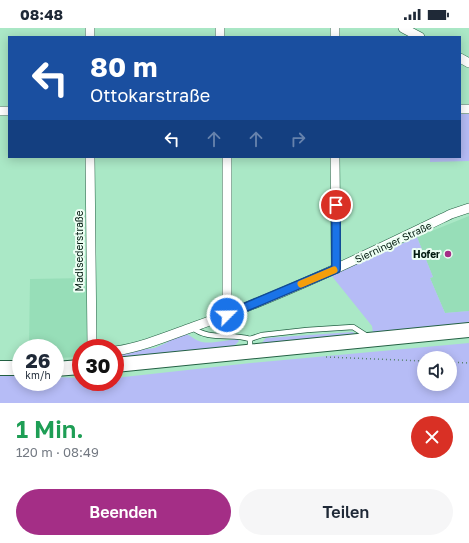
<!DOCTYPE html>
<html lang="de">
<meta charset="utf-8">
<style>
body{margin:0;font-family:"Golos Text",sans-serif;background:#f6f6f7;color:#1f2937;height:100vh;display:flex;flex-direction:column;font-size:15px;white-space:nowrap}
*{box-sizing:border-box;margin:0}
p{font-size:13px;color:#747a83}
.icon{flex:none;width:22px;height:22px;fill:none;stroke:currentColor;stroke-width:2;stroke-linecap:round;stroke-linejoin:round}
.map{position:relative;height:375px;overflow:hidden}
.drawer{display:flex;flex-direction:column;background:#fff;flex:1}
.drawer>*{flex:none}
.banner{position:absolute;left:8px;top:8px;width:453px;height:122px;border-radius:0px;box-shadow:0 2px 10px #0003;background:#1a4fa0;color:#fff;overflow:hidden}
.fabs{position:absolute;left:417px;top:323px;display:grid;gap:8px}
.fabs a{display:grid;place-items:center;width:40px;height:40px;border-radius:50%;background:#fff;box-shadow:0 2px 10px #0003;font-size:20px}
.speed{position:absolute;left:12px;top:311px;display:flex;gap:8px;font-size:20px;font-weight:700;text-align:center}
.speed>*{display:grid;place-content:center;width:52px;height:52px;border-radius:50%;background:#fff;box-shadow:0 2px 10px #0003;line-height:1}
.speed small{font-size:10px;font-weight:400}
.speed .limit{border:6px solid #d22;background:#fff;color:#111}
.pin{position:absolute;display:grid;place-items:center;width:34px;height:34px;color:#fff;margin:-17px;border:2px solid #fff;border-radius:50%;box-shadow:0 1px 4px #0007}
.me{position:absolute;width:44px;margin:-22px;rotate:67deg;stroke-linejoin:round;filter:drop-shadow(0 0 3px #0008)}
.turn{display:flex;align-items:center;gap:14px;height:84px;padding:0 16px;font-size:18px}
.turn .icon{width:52px;height:52px;stroke-width:2.5}
.turn b{display:block;font-size:28px;line-height:34px}
.lanes{display:flex;align-items:center;height:38px;padding:0 16px;background:#0003;justify-content:center;gap:20px;direction:ltr}
.lanes .off{opacity:.35}
.round{display:grid;place-items:center;flex:none;width:42px;height:42px;border-radius:21px;background:#f6f6f7}
.headline{display:flex;align-items:center;justify-content:space-between;height:68px;padding:0 16px}
h1{font-size:24px;font-weight:600;line-height:30px;color:#1e9e55}
.cta{display:flex;gap:8px;margin-top:auto;padding:8px 16px}
.cta a{flex:1;height:46px;border-radius:24px;background:#a42e86;color:#fff;font-size:16px;font-weight:600;line-height:46px;text-align:center}
.cta a+a{background:#f6f6f7;color:#1f2937}
.status{display:flex;justify-content:space-between;align-items:center;height:28px;padding:0 20px;background:#fff;direction:ltr}
.status svg{height:11px;fill:currentColor}
.map>svg:first-child{display:block}
.built{fill:#97deb8}
.green{fill:#b6bcf6;fill-rule:evenodd}
.lines{fill:none;stroke-linecap:round;stroke-linejoin:round}
.lane-casing{stroke:#236043;stroke-width:6}
.street-casing{stroke:#236043;stroke-width:10}
.primary-casing{stroke:#236043;stroke-width:16}
.path{stroke:#57826c;stroke-width:1.5;stroke-dasharray:1 3;stroke-linecap:butt}
.lane{stroke:#fff;stroke-width:4.5}
.street{stroke:#fff;stroke-width:9}
.primary{stroke:#fff;stroke-width:14}
.route-casing{stroke:#114b97;stroke-width:10}
.route{stroke:#1a73e8;stroke-width:7}
.slow{stroke:#f59e0b;stroke-width:7}
.poi-dot{fill:#a42e86;stroke:#ecfef3;stroke-width:1.5}
.labels{text-anchor:middle;dominant-baseline:central;stroke-width:4;stroke-linejoin:round;paint-order:stroke}
.street-label{font-size:10px;fill:#021a0f;stroke:#ecfef3}
.poi-label{font-size:10px;font-weight:bold;fill:#021a0f;stroke:#ecfef3;text-anchor:end}
</style>
<div class="status"><b>08:48</b><svg viewBox="0 0 49 12"><path d="M0 12V9h3v3zM5 12V6h3v6zM10 12V3h3v9zM15 12V0h3v12zM26 1h20v11H26zM47 4h2v5h-2z"/></svg></div>
<div class="map">
<svg width="469" height="375" viewBox="0 0 469 375">
<rect width="100%" height="100%" fill="#aae8c6"/>
<g class="built">
<path d="M469,188V283L445,285L430,250L433,249L417,209Z"/>
<path d="M86,250L87,320H81V329L55,330V320H29L30,251Z"/>
</g>
<g class="green">
<path d="M460,84H469V133L430,134V129H460Z"/>
<path d="M417,209L433,249L430,250L445,285L469,283V295L373,305L372,298L331,247Z"/>
<path d="M353,304L356,307L261,316L266,310Z"/>
<path d="M185,306C191,307 193,311 199,313C207,317 228,312 237,311L239,313L233,319L115,330V325L155,320L168,314V311Z"/>
<path d="M469,315V375H0V348H21V354H55V349L81,350V354H115V350L251,335ZM424,330H450V356H424Z"/>
</g>
<g class="lines">
<g class="lane-casing">
<g id="lane">
<path d="M192,299C207,313 232,305 250,311V321"/>
<path d="M250,311L262,307L307,302L353,299L367,308"/>
</g>
</g>
<g class="street-casing">
<g id="street">
<path d="M90,0V9"/>
<path d="M220,0V9"/>
<path d="M335,0V9"/>
<path d="M403,0L420,9"/>
<path d="M460,30L469,35"/>
<path d="M460,81H469"/>
<path d="M0,83H9"/>
<path d="M90,129L92,320"/>
<path d="M227,129V287"/>
<path d="M335,129L336,241"/>
<path d="M115,323C142,319 168,308 193,299C282,268 366,227 451,186L469,180"/>
</g>
</g>
<g class="primary-casing">
<g id="primary">
<path d="M115,337L469,302"/>
<path d="M0,340H21"/>
<path d="M55,341L81,339"/>
</g>
</g>
<g class="path">
<path d="M326,329L424,333"/>
<path d="M450,334L469,335"/>
</g>
<use href="#lane" class="lane"/>
<use href="#street" class="street"/>
<use href="#primary" class="primary"/>
</g>
<g class="lines">
<g class="route-casing">
<path id="route" d="M227,287L336,241V177"/>
</g>
<use href="#route" class="route"/>
<path class="slow" d="M301,256L334,242"/>
</g>
<circle class="poi-dot" cx="448" cy="226" r="4"/>
<g class="labels">
<g class="street-label">
<text transform="translate(393 214) rotate(-25)">Sierninger Straße</text>
<text transform="translate(79 223) rotate(-90)">Madlsederstraße</text>
</g>
<g class="poi-label">
<text x="440" y="226">Hofer</text>
</g>
</g>
</svg>
<div class="fabs">
<a><svg class="icon" aria-label="sound" viewBox="0 0 24 24"><path d="M4 9h4l5-4v14l-5-4H4zM17 9q2 3 0 6"/></svg></a>
</div>
<div class="speed"><div>26<small>km/h</small></div><div class="limit">30</div></div>
<div class="pin" style="left:336px;top:177px;background:#d93025"><svg class="icon" aria-label="arrive" viewBox="0 0 24 24"><path d="M6 21V4h12l-3 4 3 4H6"/></svg></div>
<svg class="me" style="left:227px;top:287px" viewBox="-20 -20 40 40"><circle r="17" fill="#1a73e8" stroke="#fff" stroke-width="3"/><path d="M0-11L8 9 0 5-8 9z" fill="#fff"/></svg>
<div class="banner">
<div class="turn"><svg class="icon" aria-label="left" viewBox="0 0 24 24"><path d="M17 20v-9H6M10 6l-5 5 5 5"/></svg><div><b>80 m</b>Ottokarstraße</div></div>
<div class="lanes"><svg class="icon" aria-label="left" viewBox="0 0 24 24"><path d="M17 20v-9H6M10 6l-5 5 5 5"/></svg><svg class="icon off" aria-label="ahead" viewBox="0 0 24 24"><path d="M12 20V5M6 11l6-6 6 6"/></svg><svg class="icon off" aria-label="ahead" viewBox="0 0 24 24"><path d="M12 20V5M6 11l6-6 6 6"/></svg><svg class="icon off" aria-label="right" viewBox="0 0 24 24"><path d="M7 20v-9h11M14 6l5 5-5 5"/></svg></div>
</div>
</div>
<section class="drawer">
<div class="headline"><div><h1>1 Min.</h1><p>120 m · 08:49</p></div><a class="round" style="background:#d93025;color:#fff"><svg class="icon" aria-label="close" viewBox="0 0 24 24"><path d="M6 6l12 12M18 6L6 18"/></svg></a></div>
<div class="cta"><a>Beenden</a><a>Teilen</a></div>
</section>
